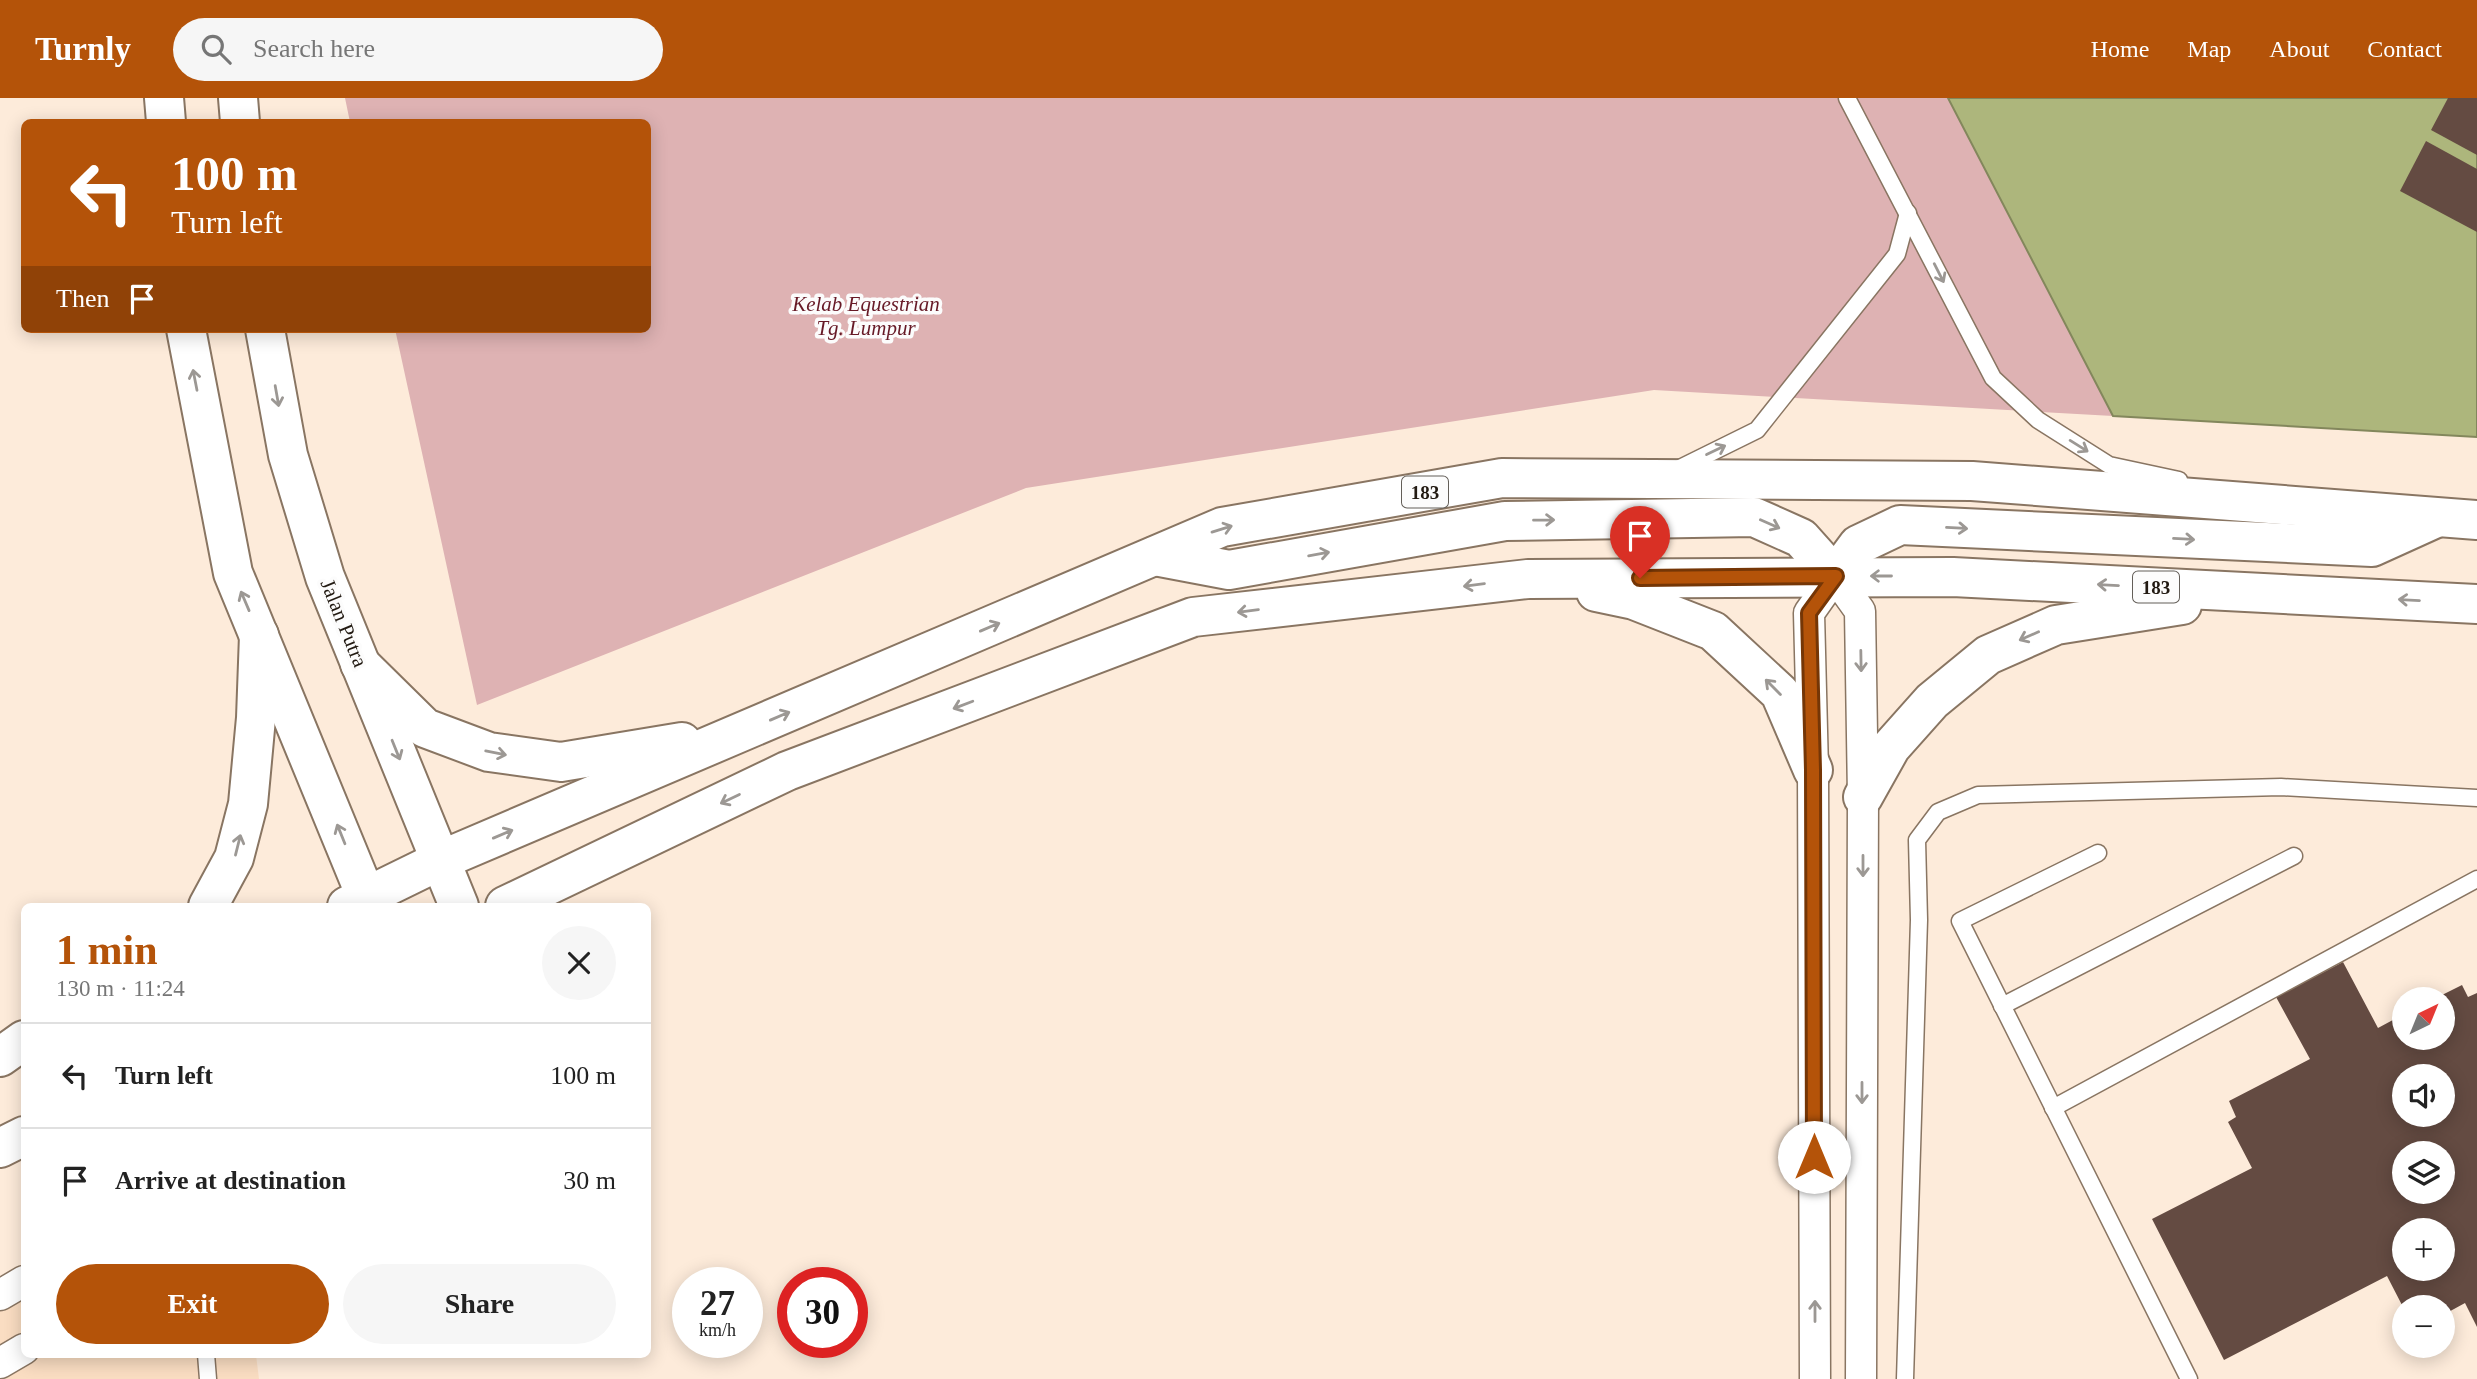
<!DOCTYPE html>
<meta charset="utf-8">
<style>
body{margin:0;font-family:Georgia,serif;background:#f6f6f6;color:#222;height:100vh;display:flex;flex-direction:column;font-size:26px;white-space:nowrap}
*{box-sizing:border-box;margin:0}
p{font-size:23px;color:#767676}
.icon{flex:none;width:38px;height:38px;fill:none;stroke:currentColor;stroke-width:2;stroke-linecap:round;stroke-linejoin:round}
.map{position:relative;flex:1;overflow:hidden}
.sheet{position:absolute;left:21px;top:805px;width:630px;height:455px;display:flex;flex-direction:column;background:#fff;border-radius:10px;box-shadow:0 4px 18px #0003}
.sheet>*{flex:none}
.guide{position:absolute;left:21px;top:21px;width:630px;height:214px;border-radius:10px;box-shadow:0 4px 18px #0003;background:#b45309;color:#fff;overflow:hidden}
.needle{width:46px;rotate:43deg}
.fabs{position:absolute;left:2392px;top:889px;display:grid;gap:14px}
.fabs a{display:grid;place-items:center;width:63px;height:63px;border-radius:50%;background:#fff;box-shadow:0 4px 18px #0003;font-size:35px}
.speed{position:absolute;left:672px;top:1169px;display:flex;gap:14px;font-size:35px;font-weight:700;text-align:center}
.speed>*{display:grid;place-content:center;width:91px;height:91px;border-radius:50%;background:#fff;box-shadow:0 4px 18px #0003;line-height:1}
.speed small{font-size:18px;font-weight:400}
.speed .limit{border:10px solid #d22;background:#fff;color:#111}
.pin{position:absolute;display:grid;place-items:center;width:60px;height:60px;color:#fff;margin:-72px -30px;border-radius:50% 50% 50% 0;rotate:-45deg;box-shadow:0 0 7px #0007}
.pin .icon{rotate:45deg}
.me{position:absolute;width:77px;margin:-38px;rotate:0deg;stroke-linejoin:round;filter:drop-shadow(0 0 5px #0008)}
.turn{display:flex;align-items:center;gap:24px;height:147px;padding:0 35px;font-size:32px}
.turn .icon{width:91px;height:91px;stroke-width:2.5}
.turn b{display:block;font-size:49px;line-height:60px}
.then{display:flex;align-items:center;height:66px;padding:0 35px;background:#0003;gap:14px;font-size:26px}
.round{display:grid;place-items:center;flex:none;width:74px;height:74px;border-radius:37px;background:#f6f6f6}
.head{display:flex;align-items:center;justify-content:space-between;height:119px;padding:0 35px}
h1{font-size:42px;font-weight:700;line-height:52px;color:#b45309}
.primary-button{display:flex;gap:14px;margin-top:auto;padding:14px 35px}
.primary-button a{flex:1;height:80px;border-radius:42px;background:#b45309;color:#fff;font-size:28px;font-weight:700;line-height:80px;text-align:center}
.primary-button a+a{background:#f6f6f6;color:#222}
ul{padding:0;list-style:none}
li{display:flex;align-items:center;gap:21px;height:105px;padding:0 35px;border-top:2px solid #e0e0e0}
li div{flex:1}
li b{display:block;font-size:26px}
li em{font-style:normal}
header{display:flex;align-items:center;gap:42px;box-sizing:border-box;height:98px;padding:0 35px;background:#b45309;color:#fff}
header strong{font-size:33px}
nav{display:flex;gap:38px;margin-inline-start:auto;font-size:24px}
.search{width:490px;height:63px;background:#f6f6f6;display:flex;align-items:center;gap:18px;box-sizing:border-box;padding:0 24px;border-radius:38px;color:#767676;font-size:26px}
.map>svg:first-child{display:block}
.built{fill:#faddc2}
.green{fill:#deb2b3}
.water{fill:#adb67c;stroke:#83875c;stroke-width:2}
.building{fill:#644b42;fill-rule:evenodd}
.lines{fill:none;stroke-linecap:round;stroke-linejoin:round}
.service-casing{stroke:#897562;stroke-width:19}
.minor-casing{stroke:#897562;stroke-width:33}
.secondary-casing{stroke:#897562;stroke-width:42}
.trunk-casing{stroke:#897562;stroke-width:42}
.service{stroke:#fff;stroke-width:16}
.minor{stroke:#fff;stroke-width:30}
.secondary{stroke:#fff;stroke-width:38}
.trunk{stroke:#fff;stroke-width:38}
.oneway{stroke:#9c9894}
.route-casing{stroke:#753606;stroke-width:18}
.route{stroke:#b45309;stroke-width:12}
.labels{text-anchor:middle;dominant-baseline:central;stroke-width:7;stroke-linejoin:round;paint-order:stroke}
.shield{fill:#fcfcfc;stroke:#635e58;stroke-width:2}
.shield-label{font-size:19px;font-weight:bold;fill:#221a12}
.park-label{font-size:21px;font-style:italic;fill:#671a27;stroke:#fcfcfc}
.street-label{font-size:21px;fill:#221a12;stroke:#fcfcfc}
</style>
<header>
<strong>Turnly</strong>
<div class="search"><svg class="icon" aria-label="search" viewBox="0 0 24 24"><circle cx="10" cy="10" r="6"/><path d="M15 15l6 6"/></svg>Search here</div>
<nav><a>Home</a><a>Map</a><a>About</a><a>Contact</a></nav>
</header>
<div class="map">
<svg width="2477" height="1281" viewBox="0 0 2477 1281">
<rect width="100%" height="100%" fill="#fdebda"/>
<path class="built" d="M24,1167V1256L256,1257L259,1281H0V1180Z"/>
<path class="green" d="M345,0H1948L2113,318L1654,292L1026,390L477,607L395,231H648V24H350Z"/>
<path class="water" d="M1948,0H2477V339L2113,318Z"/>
<g class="building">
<path d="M2448,0H2477V57L2431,32Z"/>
<path d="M2426,43L2477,71V134L2400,93Z"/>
<path d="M2343,864L2378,930L2404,916V940H2443V901H2434L2462,887L2468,899L2477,895V1229L2465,1205L2443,1217V1209H2403L2387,1178L2224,1262L2152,1121L2252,1070L2228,1024L2236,1019L2229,1003L2310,961L2276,899ZM2404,978H2443V1017H2404ZM2404,1055H2443V1094H2404ZM2404,1132H2443V1171H2404Z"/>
</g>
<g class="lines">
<g class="service-casing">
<g id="service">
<path d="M1847,0L1993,280L2038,322L2109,367L2179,382"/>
<path d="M1676,372L1757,332L1897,156L1908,115"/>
<path d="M2098,755L1960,823L2189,1281"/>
<path d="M2002,908L2294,758"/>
<path d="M2053,1010L2477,781"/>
<path d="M206,1256L208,1281"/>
<path d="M1905,1281L1919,822L1917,742L1938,714L1978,697L2281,689L2477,700"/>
</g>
</g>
<g class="minor-casing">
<g id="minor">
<path d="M0,1197L24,1183"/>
<path d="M0,1265L24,1251"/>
<path d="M1815,1281L1813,672L1809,515L1835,478L1860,513L1863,699L1861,1281"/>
</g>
</g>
<g class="secondary-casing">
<g id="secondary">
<path d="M164,0L166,24"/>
<path d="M238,0L240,24"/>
<path d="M186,231L233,475L370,808"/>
<path d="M265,231L288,357L325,479L459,808"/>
</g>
</g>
<g class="trunk-casing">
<g id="trunk">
<path d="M1155,458L1229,472L1505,423L1754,419L1801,440L1835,478"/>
<path d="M1835,478L1858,447L1900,427L2372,449L2436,420"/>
<path d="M1596,494L1634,502L1713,533L1780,595L1813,672"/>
<path d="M360,566L425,630L489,654L561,664L682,644"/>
<path d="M1863,699L1891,649L1932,603L1988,557L2056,527L2182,507"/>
<path d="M208,808L234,760L248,706L256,620L259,537"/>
<path d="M347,808L441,762L1222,429L1502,380L1972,383L2477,422"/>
<path d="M505,808L787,673L1193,519L1528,481L1953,479L2477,506"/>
<path d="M0,959L24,942"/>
<path d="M0,1050L24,1038"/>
</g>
</g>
<use href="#service" class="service"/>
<use href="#minor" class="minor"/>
<use href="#secondary" class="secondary"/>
<use href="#trunk" class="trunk"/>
</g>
<defs><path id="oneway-shaft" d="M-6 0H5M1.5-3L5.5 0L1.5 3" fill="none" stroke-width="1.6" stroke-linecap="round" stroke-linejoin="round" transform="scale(1.75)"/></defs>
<g class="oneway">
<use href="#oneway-shaft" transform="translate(1939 175) rotate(63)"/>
<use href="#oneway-shaft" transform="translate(195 282) rotate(-101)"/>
<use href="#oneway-shaft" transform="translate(277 298) rotate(80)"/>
<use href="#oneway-shaft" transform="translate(2079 348) rotate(32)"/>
<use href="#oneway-shaft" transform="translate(1716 352) rotate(-26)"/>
<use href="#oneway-shaft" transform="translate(1544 422) rotate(-1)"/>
<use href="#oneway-shaft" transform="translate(1770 426) rotate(24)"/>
<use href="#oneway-shaft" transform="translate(1957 430) rotate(3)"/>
<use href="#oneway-shaft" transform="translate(1222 431) rotate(-17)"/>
<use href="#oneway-shaft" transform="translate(2184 441) rotate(3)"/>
<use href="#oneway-shaft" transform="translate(1319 456) rotate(-10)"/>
<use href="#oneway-shaft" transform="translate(1881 478) rotate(-180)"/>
<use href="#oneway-shaft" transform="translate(1474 487) rotate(173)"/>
<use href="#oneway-shaft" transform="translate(2108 487) rotate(-177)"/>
<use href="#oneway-shaft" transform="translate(2409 502) rotate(-177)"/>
<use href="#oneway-shaft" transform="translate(245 503) rotate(-113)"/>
<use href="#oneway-shaft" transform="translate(1248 513) rotate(173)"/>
<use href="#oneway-shaft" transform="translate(990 529) rotate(-23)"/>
<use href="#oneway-shaft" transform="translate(2029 538) rotate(156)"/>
<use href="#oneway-shaft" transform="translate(1861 563) rotate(89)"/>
<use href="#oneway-shaft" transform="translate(1773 589) rotate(-135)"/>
<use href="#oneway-shaft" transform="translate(963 607) rotate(159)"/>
<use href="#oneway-shaft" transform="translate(780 618) rotate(-23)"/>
<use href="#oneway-shaft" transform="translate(396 652) rotate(68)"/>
<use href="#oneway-shaft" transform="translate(496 655) rotate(11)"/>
<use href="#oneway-shaft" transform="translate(730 701) rotate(154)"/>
<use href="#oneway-shaft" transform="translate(341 736) rotate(-112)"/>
<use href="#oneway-shaft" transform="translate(503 736) rotate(-23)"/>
<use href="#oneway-shaft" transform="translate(238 747) rotate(-76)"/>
<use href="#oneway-shaft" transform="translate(1863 768) rotate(90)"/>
<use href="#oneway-shaft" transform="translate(1862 995) rotate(90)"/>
<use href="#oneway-shaft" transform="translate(1815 1213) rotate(-90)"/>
</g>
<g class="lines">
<g class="route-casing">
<path id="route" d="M1640,480L1836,478L1809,515L1813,672L1814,1059"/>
</g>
<use href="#route" class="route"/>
</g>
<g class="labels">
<g class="shield">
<rect x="1402" y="378.5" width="46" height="31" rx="5"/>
<rect x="2133" y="473.5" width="46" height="31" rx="5"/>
</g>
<g class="shield-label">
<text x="1425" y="394">183</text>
<text x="2156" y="489">183</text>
</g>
<g class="park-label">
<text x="866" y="206">Kelab Equestrian<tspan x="866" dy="24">Tg. Lumpur</tspan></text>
</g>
<g class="street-label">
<text transform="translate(344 525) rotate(68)">Jalan Putra</text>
</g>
</g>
</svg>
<div class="fabs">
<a><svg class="needle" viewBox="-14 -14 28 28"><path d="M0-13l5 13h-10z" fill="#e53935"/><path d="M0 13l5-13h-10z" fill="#767676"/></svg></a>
<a><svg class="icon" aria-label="sound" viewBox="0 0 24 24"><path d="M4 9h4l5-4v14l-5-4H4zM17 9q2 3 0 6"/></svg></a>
<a><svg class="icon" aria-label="layers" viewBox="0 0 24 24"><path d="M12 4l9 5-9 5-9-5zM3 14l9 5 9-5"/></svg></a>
<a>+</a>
<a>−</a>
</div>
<div class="speed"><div>27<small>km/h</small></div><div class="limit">30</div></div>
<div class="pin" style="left:1640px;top:480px;background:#d93025"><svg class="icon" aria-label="arrive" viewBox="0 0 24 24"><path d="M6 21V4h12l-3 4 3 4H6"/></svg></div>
<svg class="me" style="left:1814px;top:1059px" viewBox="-20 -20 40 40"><circle r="19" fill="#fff"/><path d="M0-13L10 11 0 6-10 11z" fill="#b45309"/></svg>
<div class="guide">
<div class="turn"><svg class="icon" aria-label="left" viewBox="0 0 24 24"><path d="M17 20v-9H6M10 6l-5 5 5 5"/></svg><div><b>100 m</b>Turn left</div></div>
<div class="then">Then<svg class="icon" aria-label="arrive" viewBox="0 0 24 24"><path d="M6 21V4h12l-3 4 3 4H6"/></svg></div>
</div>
<section class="sheet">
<div class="head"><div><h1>1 min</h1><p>130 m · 11:24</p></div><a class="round"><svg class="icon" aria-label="close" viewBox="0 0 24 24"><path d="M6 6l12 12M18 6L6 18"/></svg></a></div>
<ul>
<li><svg class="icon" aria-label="left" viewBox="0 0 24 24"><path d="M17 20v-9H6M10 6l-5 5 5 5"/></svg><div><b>Turn left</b></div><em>100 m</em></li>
<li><svg class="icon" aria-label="arrive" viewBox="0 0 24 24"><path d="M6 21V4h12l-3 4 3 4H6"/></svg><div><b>Arrive at destination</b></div><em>30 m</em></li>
</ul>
<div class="primary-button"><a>Exit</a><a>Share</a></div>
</section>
</div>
